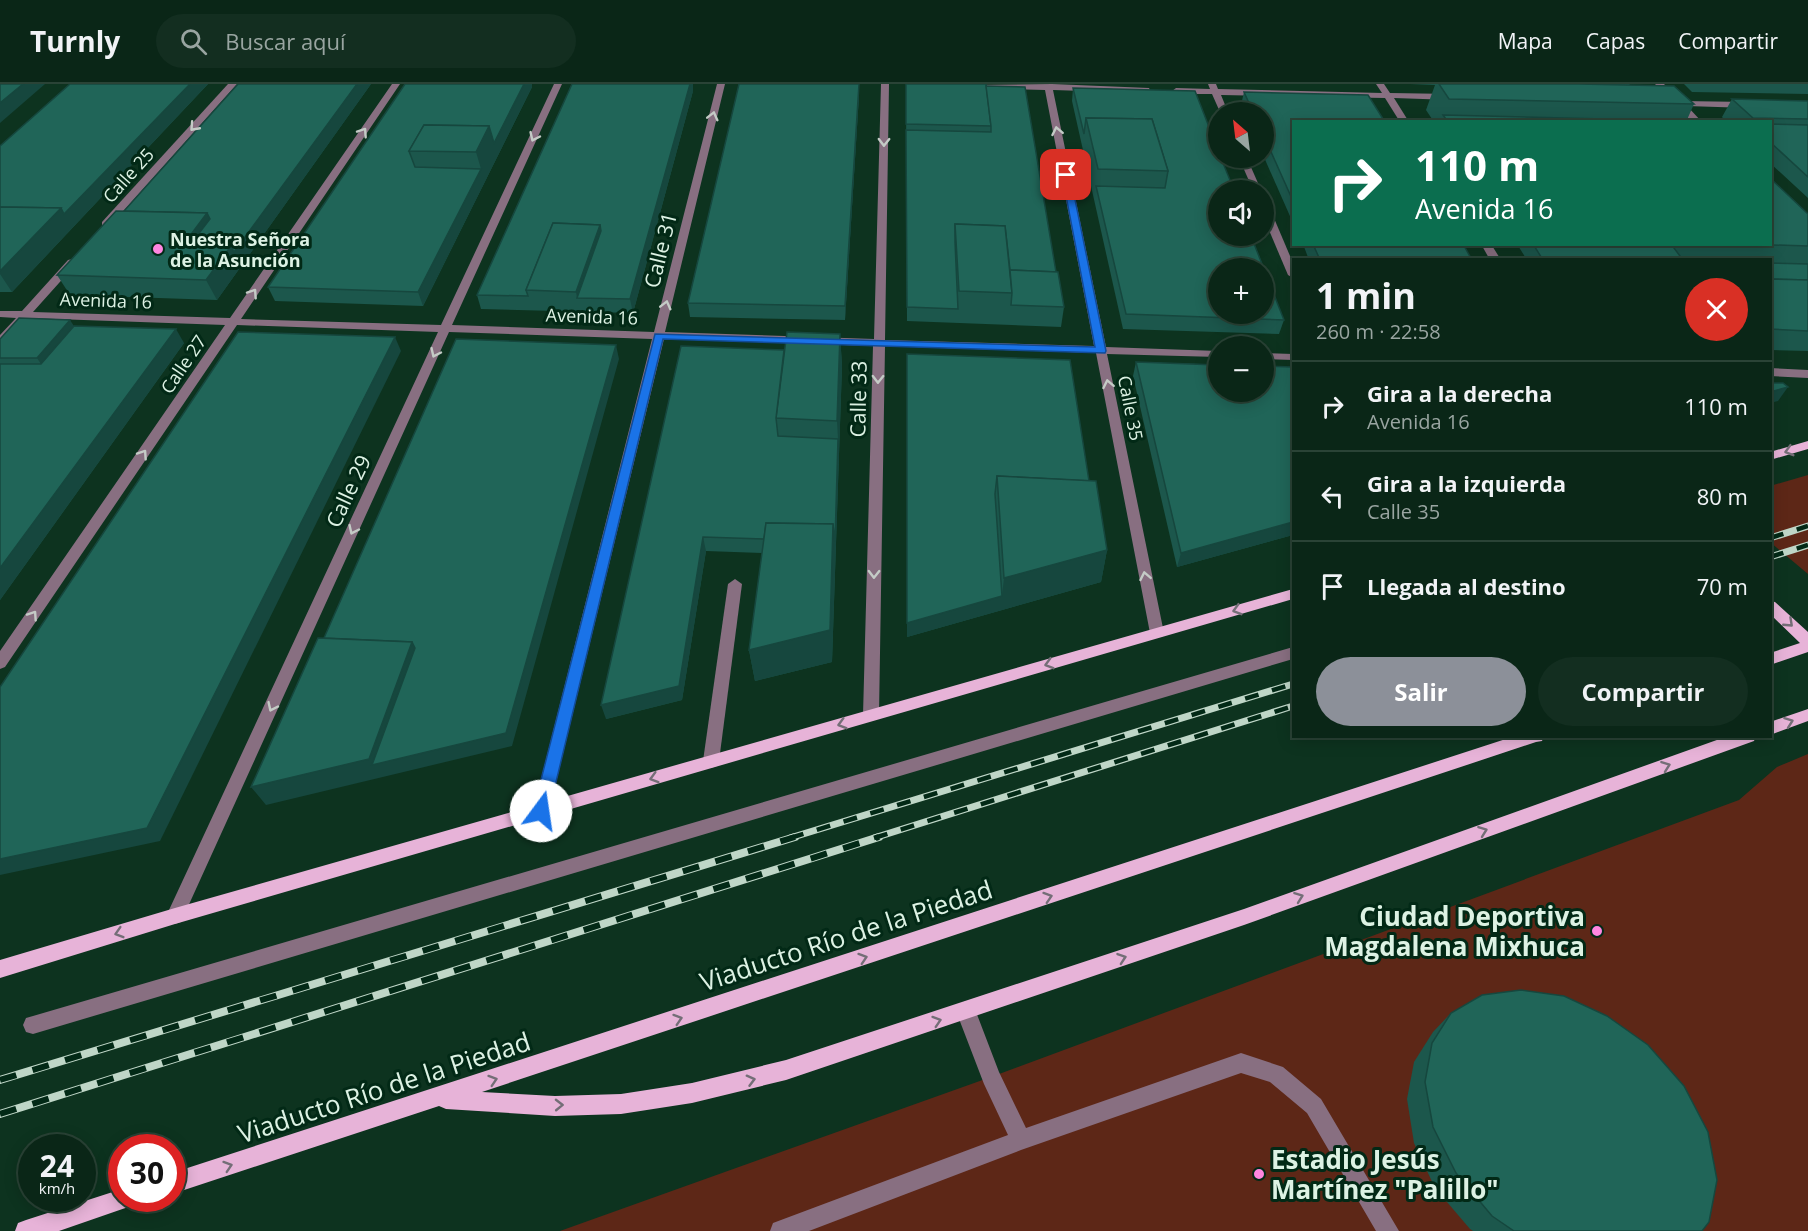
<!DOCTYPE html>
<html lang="es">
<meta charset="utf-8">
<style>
body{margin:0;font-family:"Open Sans",sans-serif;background:#132e20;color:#f1f3f6;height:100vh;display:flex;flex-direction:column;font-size:22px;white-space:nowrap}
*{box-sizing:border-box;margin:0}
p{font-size:20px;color:#99a5a1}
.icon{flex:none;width:33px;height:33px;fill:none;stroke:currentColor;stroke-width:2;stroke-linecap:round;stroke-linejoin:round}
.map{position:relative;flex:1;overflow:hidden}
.side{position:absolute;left:1292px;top:174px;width:480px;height:480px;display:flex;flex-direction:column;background:#0a2617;border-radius:0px;box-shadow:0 3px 15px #0003,0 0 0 2px #2a4336}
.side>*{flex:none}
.banner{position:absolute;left:1292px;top:36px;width:480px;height:126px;border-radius:0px;box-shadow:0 3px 15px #0003,0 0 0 2px #2a4336;background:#0b6e4f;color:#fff;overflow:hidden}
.needle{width:39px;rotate:332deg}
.controls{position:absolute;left:1208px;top:18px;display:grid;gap:12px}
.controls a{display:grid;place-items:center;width:66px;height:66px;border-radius:50%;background:#0a2617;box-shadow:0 3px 15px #0003,0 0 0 2px #2a4336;font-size:30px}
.speed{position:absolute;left:18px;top:1050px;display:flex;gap:12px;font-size:30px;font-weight:700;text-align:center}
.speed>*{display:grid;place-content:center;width:78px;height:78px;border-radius:50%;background:#0a2617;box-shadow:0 3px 15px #0003,0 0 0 2px #2a4336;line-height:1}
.speed small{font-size:15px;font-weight:400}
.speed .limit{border:9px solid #d22;background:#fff;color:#111}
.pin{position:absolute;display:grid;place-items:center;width:51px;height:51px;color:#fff;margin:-26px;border-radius:12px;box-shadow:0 3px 9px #0006}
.me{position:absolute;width:66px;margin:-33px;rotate:14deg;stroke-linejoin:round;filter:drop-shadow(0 0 4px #0008)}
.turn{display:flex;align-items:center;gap:21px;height:126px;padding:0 24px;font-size:27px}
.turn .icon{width:78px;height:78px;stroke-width:2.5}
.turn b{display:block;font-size:42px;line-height:51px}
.round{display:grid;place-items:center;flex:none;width:63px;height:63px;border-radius:32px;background:#132e20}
.overview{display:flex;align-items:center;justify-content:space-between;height:102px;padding:0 24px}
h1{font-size:36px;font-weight:700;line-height:45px}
.primary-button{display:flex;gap:12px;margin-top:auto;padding:12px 24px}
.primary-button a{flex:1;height:69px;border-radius:36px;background:#8c9099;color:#fff;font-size:24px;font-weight:700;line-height:69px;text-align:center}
.primary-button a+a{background:#132e20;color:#f1f3f6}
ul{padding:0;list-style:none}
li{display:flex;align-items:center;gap:18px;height:90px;padding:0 24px;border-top:2px solid #2a4336}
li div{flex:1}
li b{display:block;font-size:22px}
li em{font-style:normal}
header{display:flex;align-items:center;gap:36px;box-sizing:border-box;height:84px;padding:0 30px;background:#0a2617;border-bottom:2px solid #2a4336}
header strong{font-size:28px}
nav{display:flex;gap:33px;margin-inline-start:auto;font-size:21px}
.search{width:420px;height:54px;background:#132e20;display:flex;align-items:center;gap:15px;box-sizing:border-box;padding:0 21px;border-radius:33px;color:#99a5a1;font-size:22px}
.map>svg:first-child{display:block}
.green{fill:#5d2717}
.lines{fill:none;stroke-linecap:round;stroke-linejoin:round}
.minor{fill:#886f81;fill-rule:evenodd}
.major{fill:#e7b3d8;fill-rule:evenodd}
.rail-far1-casing{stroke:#bfd6c7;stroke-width:7}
.rail-casing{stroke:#bfd6c7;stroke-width:8}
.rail-far1{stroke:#022916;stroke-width:4.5;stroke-dasharray:14;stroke-linecap:butt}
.rail{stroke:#022916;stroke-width:6;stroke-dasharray:17;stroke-linecap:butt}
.wall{fill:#1c574c}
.shaded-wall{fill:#16473e}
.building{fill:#206558;stroke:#16473e;stroke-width:1.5;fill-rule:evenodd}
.oneway{stroke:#c4cbc6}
.oneway2{stroke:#746e77}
.route{fill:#1a73e8;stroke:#114b97;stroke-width:1.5}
.poi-dot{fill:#fe86e0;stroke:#022916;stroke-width:2}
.labels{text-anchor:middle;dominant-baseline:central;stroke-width:6;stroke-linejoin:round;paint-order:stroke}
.far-street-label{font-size:18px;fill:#ddf2e4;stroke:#022916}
.far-poi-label{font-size:18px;font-weight:bold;fill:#ddf2e4;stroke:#022916;text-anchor:start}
.street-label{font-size:21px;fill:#ddf2e4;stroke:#022916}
.near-poi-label{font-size:26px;font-weight:bold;fill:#ddf2e4;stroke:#022916;text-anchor:end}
.near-street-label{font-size:26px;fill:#ddf2e4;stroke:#022916}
</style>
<header>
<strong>Turnly</strong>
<div class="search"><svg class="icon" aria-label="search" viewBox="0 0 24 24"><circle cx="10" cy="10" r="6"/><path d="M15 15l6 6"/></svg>Buscar aquí</div>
<nav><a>Mapa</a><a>Capas</a><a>Compartir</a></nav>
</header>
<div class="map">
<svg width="1808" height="1147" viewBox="0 0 1808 1147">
<rect width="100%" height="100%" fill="#0d331f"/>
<g class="green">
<path d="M1808,391V490L1770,458V402Z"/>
<path d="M1808,670V1147H560L991,993L1739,716L1777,683Z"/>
</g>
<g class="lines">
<g class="minor">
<path d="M228,0H237L110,142H102V138Z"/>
<path d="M392,0H400L241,235L441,241L554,0H562L452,241L654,248L717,0H725L665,248L874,255L881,0H889L885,256L1094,262L1045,6L966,4L962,1L1052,0L1149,4L1150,6L1146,9L1053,6L1106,263L1218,267V273L1107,270L1164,549L1162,553H1152L1150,549L1096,269L885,262L879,631L877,635L871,637L865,635L863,631L873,262L664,255L549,727L547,732L541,734L535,732L533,727L652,255L449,248L181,838L175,840L169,838L166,832L169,826L438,248L237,241L5,583L0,585V567L225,241L27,234L4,260L0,261V251L16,234L0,233V227H22L68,176L72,175L77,178L76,180L33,228L230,234Z"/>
<path d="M1208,0H1216L1218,5L1382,9L1376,0H1384L1390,9L1452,10L1456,13L1452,16L1394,14L1409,38H1400L1385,14L1221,11L1228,28H1220L1212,10H1176L1172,7L1176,4L1210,5Z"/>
<path d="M1655,0H1664L1681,17L1748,18L1752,21L1748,24L1687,22L1702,38H1692L1676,22L1670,21L1669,19L1671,17Z"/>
<path d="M1239,74H1247L1261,106H1253Z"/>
<path d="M1263,117L1268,120L1293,179V194L1288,191L1263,132Z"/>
<path d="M1481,160H1491L1501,176H1490Z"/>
<path d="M1263,269L1293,270V276L1263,275Z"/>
<path d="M1770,284L1808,286V294L1770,292Z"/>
<path d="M735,495L742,500L719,677L717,682L711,684L705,682L703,677L728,500Z"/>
<path d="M1293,563V575L33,950L26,948L23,941L26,934L33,932Z"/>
<path d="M966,918L973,920L999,988L1026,1044L1241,969L1283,983L1321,1015L1399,1147H1376L1307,1029L1270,998L1241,989L1021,1066L809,1147H770L773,1139L781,1136L1008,1051L984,1000L956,927L959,920Z"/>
</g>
<g class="major">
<path d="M1808,357V365L1770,376V368Z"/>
<path d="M1293,505V515L175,840L0,894V876L175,824Z"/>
<path d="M1770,517L1775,518L1808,548V568L1770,581V569L1800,559L1770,530Z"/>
<path d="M1808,625V637L1770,651V638Z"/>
<path d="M1515,652H1544L1542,657L1536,658L482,1008L555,1012L621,1010L692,999L786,976L1244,825L1728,652H1756L1754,657L1244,841L786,996L692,1019L621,1030L555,1032L446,1025L439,1022L172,1110V1089Z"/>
<path d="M122,1105V1114H137L134,1121L59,1147H15L18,1139L26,1136Z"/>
</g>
<g class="rail-far1-casing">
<g id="rail-far1">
<path d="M1770,454L1808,442"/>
<path d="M1770,473L1808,461"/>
<path d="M790,754L1293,600"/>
<path d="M874,754L1293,622"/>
</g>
</g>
<g class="rail-casing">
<g id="rail">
<path d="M0,996L795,753"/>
<path d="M0,1030L879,753"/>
</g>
</g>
<use href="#rail-far1" class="rail-far1"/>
<use href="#rail" class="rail"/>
</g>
<g class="wall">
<path d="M70,0H208L12,208H0V62Z"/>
<path d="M371,0L217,216L70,211L57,191L124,127Z"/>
<path d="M405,0H532V3L423,222L275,217L268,203Z"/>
<path d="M859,0V11L845,236L690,233L688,219Z"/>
<path d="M906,0H986L1056,188L1064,223L1061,243L907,237Z"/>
<path d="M1410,0H1630L1629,1L1694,20L1686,38H1434L1426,26L1435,1Z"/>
<path d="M1684,0H1808V10L1692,8Z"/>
<path d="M1073,4L1195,7L1284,236L1279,250L1123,245L1072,17Z"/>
<path d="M693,7L633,229L481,225L477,211Z"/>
<path d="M1244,8L1293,38V139L1263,71V28H1244L1241,21Z"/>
<path d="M1732,15L1808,17V114L1770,79V38H1726L1722,33Z"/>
<path d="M1808,130V267L1770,266V176H1527L1517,160H1770Z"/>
<path d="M1303,160H1463L1472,176H1309Z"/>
<path d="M74,242L184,259L0,516V255Z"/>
<path d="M840,250L842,282L832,578L755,597L749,566L762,469L706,467L682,616L606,635L784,266Z"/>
<path d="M907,270L1089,397L1107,466L1101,498L907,553Z"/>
<path d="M1136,278L1293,283V451L1177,483L1133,292Z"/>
<path d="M1451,929L1702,1147H1473L1470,1145L1435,1104L1414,1059L1407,1015L1414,978L1433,948Z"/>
</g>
<g class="shaded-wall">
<path d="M23,0H45L0,39V19Z"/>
<path d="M190,0H208L12,208L0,190V187L61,124Z"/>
<path d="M357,0H371L217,216L206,196L231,162Z"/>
<path d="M524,0H532V3L423,222L418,208L481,85L476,68L489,42Z"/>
<path d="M690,0H693V7L633,229L630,215Z"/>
<path d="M859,0V11L845,236V222Z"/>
<path d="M207,129L217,149L204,167L183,161Z"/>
<path d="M600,141L604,161L577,214L576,208Z"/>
<path d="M70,236L83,256L51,295L37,274Z"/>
<path d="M176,245L184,259L0,516V484Z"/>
<path d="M840,250L842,282L832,578L755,597L749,566L833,440L838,355L837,337Z"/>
<path d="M395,253L401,267L160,757L0,791V775Z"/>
<path d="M616,261L619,275L512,662L266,721L251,703L412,558Z"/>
<path d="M1788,303L1778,317L1770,319V308Z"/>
<path d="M1293,438V451L1177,483L1181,469Z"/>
<path d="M703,453L706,467L682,616L606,635L601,621Z"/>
<path d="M1107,466L1101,498L907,553V539L1002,512L1004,494Z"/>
</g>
<g class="building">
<path d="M0,0H23L0,19Z"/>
<path d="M70,0H190L64,130L61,124L0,123V62Z"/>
<path d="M238,0H357L234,168L231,162L190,161L210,135L207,129L124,127Z"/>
<path d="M405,0H524L494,59L489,42L424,41L409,67L415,83L481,85L418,208L268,203Z"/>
<path d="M572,0H690L630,215L577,214L601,147L600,141L553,139L526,206L528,212L477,211Z"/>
<path d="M739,0H859L845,222L688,219Z"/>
<path d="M906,0H986L991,42L906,40Z"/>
<path d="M1439,0H1579L1674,2L1694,20L1449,15Z"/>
<path d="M986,2L1025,3L1056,188L1010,186L1005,142L955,140V158L958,225L907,223L906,46L991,48V42Z"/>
<path d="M1073,4L1195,7L1218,66V74H1221L1234,106H1218V152H1251L1284,236L1126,230L1096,102L1165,104L1168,87L1152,35L1086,34L1084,50ZM1218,184H1263V230H1218Z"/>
<path d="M1244,8L1368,11L1385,38H1293V117L1263,50V28H1253Z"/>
<path d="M1732,15L1808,17V35L1753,34Z"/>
<path d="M1443,31L1685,37L1686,38H1448Z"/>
<path d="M1086,34L1152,35L1168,87L1098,85Z"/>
<path d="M1770,40L1808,41V93L1770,58Z"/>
<path d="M424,41L489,42L476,68L409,67Z"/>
<path d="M1770,94L1808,130V162L1743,160H1770Z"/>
<path d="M0,123L61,124L0,187Z"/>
<path d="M116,127L207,129L183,161L231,162L206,196L57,191Z"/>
<path d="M553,139L600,141L576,208L526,206Z"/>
<path d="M955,140L1005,142L1012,209L959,207Z"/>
<path d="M1313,160H1463L1472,176H1320Z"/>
<path d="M1533,160H1671L1683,176H1543Z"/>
<path d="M1770,179L1808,180V196L1770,195Z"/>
<path d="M1010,186L1058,188L1064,223L1011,221L1012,209Z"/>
<path d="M1770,195L1808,196V247L1770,245Z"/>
<path d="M19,234L70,236L37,274H0V255Z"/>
<path d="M74,242L176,245L0,484V280H41Z"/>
<path d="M238,248L395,253L147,744L0,775V603Z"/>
<path d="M787,248L840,250L837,337L776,334Z"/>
<path d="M456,255L616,261L506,649L372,681L415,564L412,558L324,554Z"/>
<path d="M681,262L784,266L776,334L778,352L838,355L835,458L833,440L766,439L764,455L703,453L679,602L601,621Z"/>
<path d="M907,270L1070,276L1089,397L997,392L995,410L1002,512L907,539Z"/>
<path d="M1136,278L1218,281V308H1263V282L1293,283V438L1181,469Z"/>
<path d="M1770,299H1783L1788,303L1770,308Z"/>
<path d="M997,392L1096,397L1107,466L1004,494Z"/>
<path d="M766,439L833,440L830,546L749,566Z"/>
<path d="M318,554L412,558L369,675L251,703Z"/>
<path d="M1521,906L1564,912L1607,932L1648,961L1684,1002L1708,1048L1717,1096L1709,1138L1702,1147H1514L1492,1132L1456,1089L1433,1043L1425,998L1432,959L1451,929L1482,911Z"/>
</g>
<defs><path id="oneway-chevron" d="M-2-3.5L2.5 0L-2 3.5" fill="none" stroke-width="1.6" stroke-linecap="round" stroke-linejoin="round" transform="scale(1.5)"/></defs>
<g class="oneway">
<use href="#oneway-chevron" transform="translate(713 32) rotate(-76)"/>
<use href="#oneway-chevron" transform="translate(194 43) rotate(132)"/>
<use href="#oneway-chevron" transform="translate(1057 47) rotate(-101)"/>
<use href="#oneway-chevron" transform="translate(363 48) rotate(-56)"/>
<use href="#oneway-chevron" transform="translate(534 53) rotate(115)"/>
<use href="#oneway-chevron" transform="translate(884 58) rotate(91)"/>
<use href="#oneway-chevron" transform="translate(253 209) rotate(-56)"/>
<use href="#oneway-chevron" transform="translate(666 221) rotate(-76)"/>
<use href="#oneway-chevron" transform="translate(435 269) rotate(115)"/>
<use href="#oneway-chevron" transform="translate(878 295) rotate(91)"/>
<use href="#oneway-chevron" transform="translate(1108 300) rotate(-101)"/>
<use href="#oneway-chevron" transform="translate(143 370) rotate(-56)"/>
<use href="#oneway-chevron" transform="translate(353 446) rotate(115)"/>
<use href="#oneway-chevron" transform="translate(874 490) rotate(91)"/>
<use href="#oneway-chevron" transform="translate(1145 492) rotate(-101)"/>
<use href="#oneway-chevron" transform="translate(33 531) rotate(-56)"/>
<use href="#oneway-chevron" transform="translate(272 623) rotate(115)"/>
</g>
<g class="oneway2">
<use href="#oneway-chevron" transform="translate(1789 367) rotate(164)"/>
<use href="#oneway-chevron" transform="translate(1237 526) rotate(164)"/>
<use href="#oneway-chevron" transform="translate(1789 539) rotate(43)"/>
<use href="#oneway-chevron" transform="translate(1049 580) rotate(164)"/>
<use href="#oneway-chevron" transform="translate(1789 638) rotate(-20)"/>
<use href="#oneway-chevron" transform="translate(842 640) rotate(164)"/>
<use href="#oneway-chevron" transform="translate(1666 682) rotate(-20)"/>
<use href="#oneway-chevron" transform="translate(654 694) rotate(164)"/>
<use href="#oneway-chevron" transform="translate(1483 747) rotate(-20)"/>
<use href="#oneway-chevron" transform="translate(1048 813) rotate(-18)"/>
<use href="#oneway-chevron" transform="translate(1299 813) rotate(-20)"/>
<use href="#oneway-chevron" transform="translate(119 849) rotate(163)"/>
<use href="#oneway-chevron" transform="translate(863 874) rotate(-18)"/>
<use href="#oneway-chevron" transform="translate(1122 874) rotate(-19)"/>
<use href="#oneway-chevron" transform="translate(678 935) rotate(-18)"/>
<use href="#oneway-chevron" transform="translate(937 937) rotate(-18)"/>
<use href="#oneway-chevron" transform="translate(493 996) rotate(-18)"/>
<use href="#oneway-chevron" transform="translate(751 996) rotate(-15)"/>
<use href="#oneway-chevron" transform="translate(559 1021) rotate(-1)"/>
<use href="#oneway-chevron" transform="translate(228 1082) rotate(-18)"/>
</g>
<path class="route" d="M1066,88L1070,91L1106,267L1105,269L663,255L549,727L546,731L541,733L536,731L533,727L655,250L1095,263L1062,91Z"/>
<g class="poi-dot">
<circle cx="158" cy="165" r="6"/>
<circle cx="1597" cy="847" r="6"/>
<circle cx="1259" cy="1090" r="6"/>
</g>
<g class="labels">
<g class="far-street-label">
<text transform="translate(128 91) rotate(-48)">Calle 25</text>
<text transform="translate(106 216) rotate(2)">Avenida 16</text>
<text transform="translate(592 232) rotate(2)">Avenida 16</text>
<text transform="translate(183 280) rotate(-56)">Calle 27</text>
<text transform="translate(1131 324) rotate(79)">Calle 35</text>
</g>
<g class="far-poi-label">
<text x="170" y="155">Nuestra Señora<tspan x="170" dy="21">de la Asunción</tspan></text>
</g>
<g class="street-label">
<text transform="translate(660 166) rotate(-76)">Calle 31</text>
<text transform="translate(858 315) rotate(-89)">Calle 33</text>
<text transform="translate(348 407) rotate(-65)">Calle 29</text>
</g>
<g class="near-poi-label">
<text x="1585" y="832">Ciudad Deportiva<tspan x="1585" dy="30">Magdalena Mixhuca</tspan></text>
<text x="1271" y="1075" text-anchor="start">Estadio Jesús<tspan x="1271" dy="30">Martínez "Palillo"</tspan></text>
</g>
<g class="near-street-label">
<text transform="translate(846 851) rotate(-18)">Viaducto Río de la Piedad</text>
<text transform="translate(384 1003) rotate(-18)">Viaducto Río de la Piedad</text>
</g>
</g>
</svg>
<div class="controls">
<a><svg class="needle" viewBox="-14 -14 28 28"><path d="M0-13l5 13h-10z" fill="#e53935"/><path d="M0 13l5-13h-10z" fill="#99a5a1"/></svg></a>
<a><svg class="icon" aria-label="sound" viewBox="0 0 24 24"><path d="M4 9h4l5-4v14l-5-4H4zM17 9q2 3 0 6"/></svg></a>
<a>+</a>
<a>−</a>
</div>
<div class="speed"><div>24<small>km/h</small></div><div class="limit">30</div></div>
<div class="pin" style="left:1066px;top:91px;background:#d93025"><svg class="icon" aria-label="arrive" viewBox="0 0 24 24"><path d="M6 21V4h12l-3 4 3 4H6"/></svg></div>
<svg class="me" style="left:541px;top:727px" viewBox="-20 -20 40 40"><circle r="19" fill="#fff"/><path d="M0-13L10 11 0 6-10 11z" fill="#1a73e8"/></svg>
<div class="banner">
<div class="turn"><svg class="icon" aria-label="right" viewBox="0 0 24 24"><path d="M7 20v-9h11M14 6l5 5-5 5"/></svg><div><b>110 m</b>Avenida 16</div></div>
</div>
<section class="side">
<div class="overview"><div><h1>1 min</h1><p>260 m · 22:58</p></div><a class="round" style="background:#d93025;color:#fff"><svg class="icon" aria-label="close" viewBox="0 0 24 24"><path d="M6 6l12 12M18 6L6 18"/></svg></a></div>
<ul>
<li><svg class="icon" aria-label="right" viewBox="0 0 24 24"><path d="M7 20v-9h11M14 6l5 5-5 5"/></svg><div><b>Gira a la derecha</b><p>Avenida 16</p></div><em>110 m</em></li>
<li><svg class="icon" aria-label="left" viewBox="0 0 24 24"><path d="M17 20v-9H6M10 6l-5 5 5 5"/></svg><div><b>Gira a la izquierda</b><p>Calle 35</p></div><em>80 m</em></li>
<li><svg class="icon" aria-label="arrive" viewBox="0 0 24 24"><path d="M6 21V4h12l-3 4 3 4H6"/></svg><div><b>Llegada al destino</b></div><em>70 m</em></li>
</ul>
<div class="primary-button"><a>Salir</a><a>Compartir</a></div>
</section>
</div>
